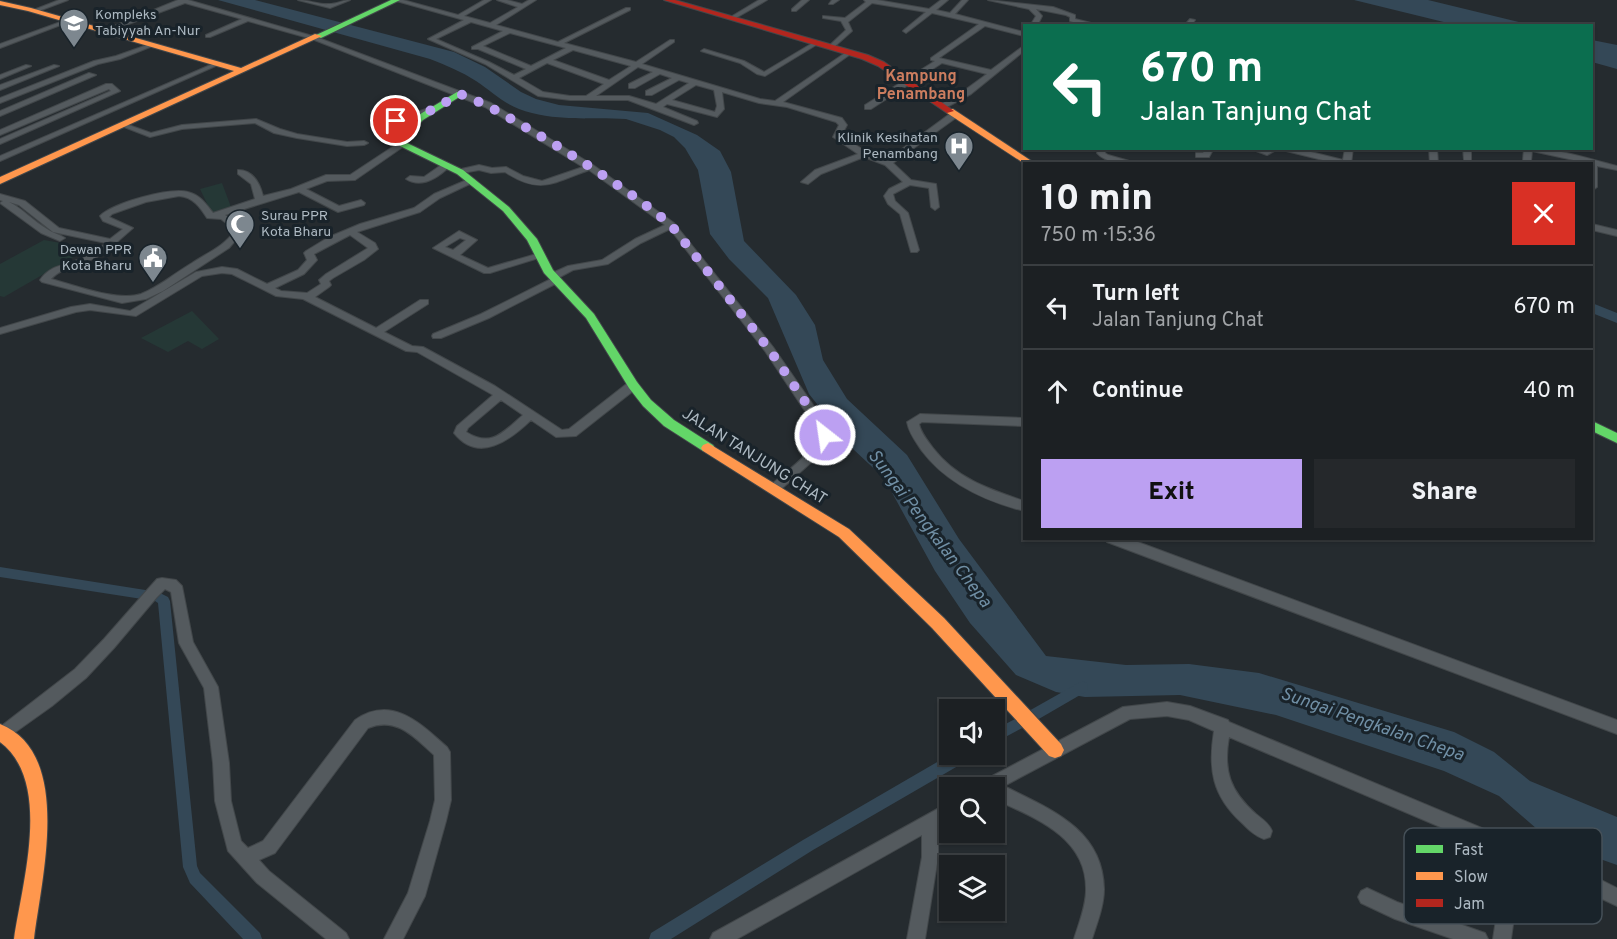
<!DOCTYPE html>
<meta charset="utf-8">
<style>
body{margin:0;font-family:Overpass,sans-serif;background:#25282b;color:#f1f3f6;height:100vh;display:flex;flex-direction:column;font-size:22px;white-space:nowrap}
*{box-sizing:border-box;margin:0}
p{font-size:20px;color:#a0a3a6}
.icon{flex:none;width:33px;height:33px;fill:none;stroke:currentColor;stroke-width:2;stroke-linecap:round;stroke-linejoin:round}
.map{position:relative;flex:1;overflow:hidden}
.sheet{position:absolute;left:1023px;top:162px;width:570px;height:378px;display:flex;flex-direction:column;background:#1c2023;border-radius:0px;box-shadow:0 2px 4px #0004,0 0 0 2px #3a3e41}
.sheet>*{flex:none}
.top-card{position:absolute;left:1023px;top:24px;width:570px;height:126px;border-radius:0px;box-shadow:0 2px 4px #0004,0 0 0 2px #3a3e41;background:#0b6e4f;color:#fff;overflow:hidden}
.fabs{position:absolute;left:939px;top:699px;display:grid;gap:12px}
.fabs a{display:grid;place-items:center;width:66px;height:66px;border-radius:0px;background:#1c2023;box-shadow:0 2px 4px #0004,0 0 0 2px #3a3e41;font-size:30px}
.pin{position:absolute;display:grid;place-items:center;width:51px;height:51px;color:#fff;margin:-26px;border:3px solid #fff;border-radius:50%;box-shadow:0 2px 6px #0007}
.me{position:absolute;width:66px;margin:-33px;rotate:330deg;stroke-linejoin:round;filter:drop-shadow(0 0 4px #0008)}
.turn{display:flex;align-items:center;gap:21px;height:126px;padding:0 18px;font-size:27px}
.turn .icon{width:78px;height:78px;stroke-width:2.5}
.turn b{display:block;font-size:42px;line-height:51px}
.round{display:grid;place-items:center;flex:none;width:63px;height:63px;border-radius:0px;background:#25282b}
.headline{display:flex;align-items:center;justify-content:space-between;height:102px;padding:0 18px}
h1{font-size:36px;font-weight:800;line-height:45px}
.action{display:flex;gap:12px;margin-top:auto;padding:12px 18px}
.action a{flex:1;height:69px;border-radius:0px;background:#bca0f2;color:#111;font-size:24px;font-weight:800;line-height:69px;text-align:center}
.action a+a{background:#25282b;color:#f1f3f6}
ul{padding:0;list-style:none}
li{display:flex;align-items:center;gap:18px;height:84px;padding:0 18px;border-top:2px solid #3a3e41}
li div{flex:1}
li b{display:block;font-size:22px}
li em{font-style:normal}
.map>svg:first-child{display:block}
.green{fill:#253836}
.water{fill:#344857}
.lines{fill:none;stroke-linecap:round;stroke-linejoin:round}
.canal{fill:#344857;fill-rule:evenodd}
.river{fill:#344857;fill-rule:evenodd}
.street-casing{stroke:#42474a;stroke-width:2}
.fast-casing{stroke:#42474a;stroke-width:2}
.slow-casing{stroke:#42474a;stroke-width:2}
.jam-casing{stroke:#42474a;stroke-width:2}
.street{fill:#545a5e;fill-rule:evenodd}
.fast{fill:#63d668;fill-rule:evenodd}
.slow{fill:#ff974d;fill-rule:evenodd}
.jam{fill:#b3261e;fill-rule:evenodd}
.route{stroke:#bca0f2;stroke-width:10;stroke-dasharray:0 18}
.labels{text-anchor:middle;dominant-baseline:central;stroke-width:6;stroke-linejoin:round;paint-order:stroke}
.far-poi-label{font-size:14px;fill:#adb9c2;stroke:#19232a;text-anchor:start}
.far-quarter-label{font-size:16px;font-weight:bold;fill:#cc7d5f;stroke:#19232a}
.street-label{font-size:16px;fill:#adb9c2;stroke:#19232a}
.water-label{font-size:18px;font-style:italic;fill:#708fa5;stroke:#19232a}
.key{fill:#19232a;stroke:#455058;stroke-width:1.5}
.key-label{font-size:16px;fill:#adb9c2}
</style>
<div class="map">
<svg width="1617" height="939" viewBox="0 0 1617 939">
<rect width="100%" height="100%" fill="#252b2f"/>
<g class="green">
<path d="M222,183L231,207L212,214L200,189Z"/>
<path d="M44,240L89,248L4,297L0,296V264Z"/>
<path d="M192,311L219,339L202,349L188,341L168,352L141,338Z"/>
</g>
<g class="water">
<path d="M218,0H255L454,52L485,67L521,92L536,99L559,105L648,113L697,135L720,151L731,172L744,241L796,295L815,325L823,360L847,399L907,455L959,539L1046,656L1126,665L1189,664L1259,673L1454,732L1494,752L1530,781L1617,817V865L1552,842L1499,796L1444,771L1276,715L1180,695L1085,697L1056,692L1016,675L970,623L935,571L884,478L853,449L809,394L768,298L729,259L710,234L698,170L685,148L674,137L660,130L626,119C591,117 553,122 519,109C503,103 491,91 476,81C462,72 446,65 430,59Z"/>
<path d="M1354,0H1428L1531,25H1456Z"/>
<path d="M1592,40L1617,45V69L1592,62Z"/>
</g>
<g class="lines">
<g class="canal">
<path d="M0,567L158,592L168,597L170,601L197,866L200,873L260,933L262,939H243L190,883L183,867L158,603L155,601L0,577Z"/>
<path d="M1082,681L1087,683L1088,687L1087,691L1037,720L1032,722L1027,720L1025,716L1027,712Z"/>
<path d="M1021,716L1026,718L1028,722L1026,726L994,743V730Z"/>
<path d="M951,754H972L970,759L813,850L671,939H649L651,933L803,840Z"/>
</g>
<path class="river" d="M1592,303L1617,313V323L1592,313Z"/>
<g class="street-casing">
<g id="street">
<path d="M59,0H68L36,12L31,11Z"/>
<path d="M178,0H188L316,37L491,103L593,165L674,223L773,347L829,428L831,434L824,451L779,491H771L769,488L771,485C784,473 823,447 817,429L765,351L670,229L641,243L608,264L573,270L558,278L561,280L559,282L489,318L441,338H433L432,336L433,334L481,314L551,279L548,276L550,274L568,266L602,260L635,239L665,225L589,170C553,183 540,195 505,172L491,173L479,170L457,174V170L479,165L492,168L506,167L523,176L542,181L583,167L485,107L312,39L248,21L210,37H206V35L242,19L185,3L107,32L102,31Z"/>
<path d="M298,0C308,0 320,5 329,4C337,4 343,0 350,0L330,8Z"/>
<path d="M393,0H403L458,15L484,0H491L464,16L490,23L518,7L497,0H507L522,4L529,0H536L496,25L558,42L626,8H630V10L564,43L636,62L670,40H674V42L642,64L760,99L775,101L848,51H852V53L783,102L842,118L847,125L841,136L867,152L887,160L951,113H957V117L893,163L911,180L936,184L939,207L935,210L931,207L929,188L910,185L893,194L895,201L908,213L919,250L917,252H911L900,214L888,204L884,196L889,189L903,182L885,165L864,157L821,174L808,184L801,182L815,170L858,154L833,137L839,125L836,122L787,107L759,103L722,92L724,109L717,117L667,104L663,107L697,121L698,123L694,125L628,100H570L538,96L485,64L428,39L464,20ZM471,22L503,31L472,47V49H478L526,69L514,75L489,62L436,39ZM510,33L566,48L531,66L483,46ZM573,50L631,66L609,80L553,60ZM547,63L604,84L586,96H570L543,92L519,78ZM638,67L653,72L629,84V88H635L660,74L672,78L646,91V95H652L679,80L689,83L656,104L629,96H596ZM696,85L714,90L717,106L715,112L672,100Z"/>
<path d="M759,0H767L734,19L729,18Z"/>
<path d="M802,0H809L796,11H792V9Z"/>
<path d="M832,0H839L833,4H829Z"/>
<path d="M864,0H877L929,9L941,0H948L936,10L950,13L962,0H968L955,14L1024,32V36L985,26L939,58L991,70L1022,47L1024,46V51L971,94L945,108L938,106L965,90L987,74L942,63L871,109H865V105L935,61L931,60V58L979,24L932,13L906,33L903,31L904,30L926,12L872,3L848,22L852,31L834,47H830V45L846,30L841,21L823,18V16L845,18L866,2Z"/>
<path d="M988,0L1053,7L1075,15V19L1099,25L1074,26L1076,23L1070,21V17L1066,15L1036,9L1042,16L1037,26H1030L1036,16L1029,9Z"/>
<path d="M1190,19L1195,20L1191,26H1184Z"/>
<path d="M66,20L71,21L0,48V44Z"/>
<path d="M816,41L821,42L765,76L757,74L740,63L701,51L704,49L744,61L764,72Z"/>
<path d="M150,44L155,45L120,59L98,64L0,103V98L94,61L116,56Z"/>
<path d="M215,63L220,64L0,161V156Z"/>
<path d="M26,65L31,66L0,79V75Z"/>
<path d="M54,65L59,66L0,90V85Z"/>
<path d="M89,73L96,75L0,116V111Z"/>
<path d="M106,84H112L120,91L0,144V139L111,91L109,89L0,135V130Z"/>
<path d="M429,108L436,110L381,128L374,126Z"/>
<path d="M256,119L280,129L297,134L347,142L364,141L368,143L364,145L347,146L297,138L274,133L255,123L182,129L150,137L119,125L123,123L151,133L182,125Z"/>
<path d="M400,142L407,144L355,180L327,181L306,189L339,206L361,200L365,203L364,205L338,212L299,192L225,215L245,229L229,248L163,291L146,299L122,303L42,282L40,280C51,264 67,265 83,258C90,254 96,248 104,245L109,248C91,266 66,263 51,279C75,285 117,302 141,294C159,287 175,273 192,263C207,253 225,246 235,230L221,219L207,218C200,207 193,197 179,196L146,202L112,214L109,217L133,228L117,242L110,241L106,243L53,232L19,205L9,202C23,209 33,221 47,229C52,233 59,234 65,238L60,241L41,233L0,203L3,201L0,200V194L25,201L59,228L110,239L123,229L103,221L100,216C113,203 170,187 188,192C200,195 206,204 213,213L255,199L251,184L238,174V170C253,170 260,184 263,196L291,189L326,175H350Z"/>
<path d="M1098,148H1106L1105,153L1108,155L1140,164C1126,164 1107,164 1097,153Z"/>
<path d="M1206,148H1214L1209,157H1196V153H1203Z"/>
<path d="M1248,148L1266,150L1269,148H1295L1343,160L1345,148H1353L1351,164H1339L1278,149L1267,155Z"/>
<path d="M1429,148H1437L1438,164H1430Z"/>
<path d="M1463,148H1471V162L1464,160Z"/>
<path d="M1524,148C1556,148 1586,158 1617,166V170L1597,166V187L1593,190L1592,164L1532,151L1531,161L1527,163L1523,161Z"/>
<path d="M444,163L451,165C439,177 422,189 406,179L410,176L424,177Z"/>
<path d="M469,179L476,181L440,198L420,212L357,232L375,243L378,249L364,260L333,278L329,281L331,285L329,287L315,297L376,328L420,300H428V304L384,332L412,346L423,347L495,386L562,430L569,429L629,382H637L638,385L637,388L576,436L556,437L531,420C510,440 479,464 454,433L457,426L493,395L417,352L406,351L303,299L276,296L232,274L222,273L202,276L136,316L90,310L76,312L0,334V328L71,307L90,304L130,311L196,272L222,267L237,269L267,284L298,270L307,260L304,253L306,251L329,237L360,224L414,208L434,194ZM350,235L368,248L326,274L319,280L321,284L307,293L281,291L275,288L304,274L317,260L314,254ZM501,400L523,415C503,432 492,448 466,432L468,428Z"/>
<path d="M1592,224L1617,230V236L1592,230Z"/>
<path d="M459,231L477,240L460,255L488,268L540,253L545,256L490,273H484L433,248ZM460,238L466,240L453,250L445,247Z"/>
<path d="M920,414L1024,418V426L922,422L919,424C921,433 927,440 933,448C957,479 989,489 1024,501V511C985,501 947,484 922,451C916,442 909,433 907,422Z"/>
<path d="M1106,538H1127L1617,720V734L1107,542Z"/>
<path d="M162,578L176,580L182,586L193,642L218,687L229,763L231,801L241,841L248,848L263,841L355,720C392,694 421,724 447,747L450,752L451,800L446,821L425,896L403,939H384L408,893L430,821L435,800L434,755C415,738 397,716 368,728L275,853L259,860L269,871L346,933L349,939H326L257,883L228,851L215,801L213,763L204,688L179,643L171,592L165,589L157,597L114,648L86,678L52,706L0,743V727L75,669L104,639L148,589L157,579Z"/>
<path d="M1167,702L1190,706L1228,720L1229,722L1575,867L1617,888V906L1522,861L1511,939H1493L1506,855L1229,737C1223,771 1230,791 1256,814C1262,819 1269,823 1272,831L1270,837L1264,839C1255,836 1248,829 1241,822C1212,795 1208,769 1214,731L1189,720L1167,716L1130,719L1004,786C1050,809 1103,829 1104,889C1104,906 1097,923 1092,939H1074C1079,923 1086,906 1086,890C1087,837 1035,818 994,799V788H977L979,783L1123,707Z"/>
<path d="M950,802V819L938,826V857L925,939H907L922,857V835L737,939H710L713,933Z"/>
<path d="M1367,888L1397,902L1485,933L1488,939H1453L1395,919L1361,903L1358,897L1361,891Z"/>
</g>
</g>
<g class="fast-casing">
<g id="fast">
<path d="M391,0H400L321,38L314,36Z"/>
<path d="M457,92L464,94L423,120L406,138L407,143L463,170L509,207L537,239L553,270L594,314L637,382L651,400L674,420L713,445L715,448L713,451H703L664,426L643,406L629,388L586,318L544,273L527,240L503,211L457,174L400,146L398,138L417,116Z"/>
<path d="M1592,421L1617,433V443L1592,431Z"/>
</g>
</g>
<g class="slow-casing">
<g id="slow">
<path d="M0,1L31,8L241,68L315,34L322,36L0,184V177L234,71L28,11L0,5Z"/>
<path d="M947,109H953L1036,164H1025L947,113Z"/>
<path d="M708,443L849,529L944,618L1061,744L1064,750L1061,756L1055,758L1049,756L932,628L839,537L703,451L701,448L703,445Z"/>
<path d="M0,724C74,753 41,880 34,939H14C22,883 53,782 0,742Z"/>
</g>
</g>
<g class="jam-casing">
<path id="jam" d="M664,0H675L868,55L884,62L954,111L947,113L878,66L862,59Z"/>
</g>
<use href="#street" class="street"/>
<use href="#fast" class="fast"/>
<use href="#slow" class="slow"/>
<use href="#jam" class="jam"/>
</g>
<g class="lines">
<path class="route" d="M396,121L432,110L460,94C494,107 523,126 554,144C594,169 635,195 671,225L769,349L823,428L825,435"/>
</g>
<defs>
<g id="school-pin" transform="scale(1.5)"><path d="M0 17L-7.5 6A9.5 9.5 0 1 1 7.5 6Z" fill="#7d878f" stroke="#19232a"/><path d="M0-5L7-2L0 1L-7-2ZM-4 1L0 2.5L4 1V4Q0 6-4 4Z" fill="#fff"/></g>
<g id="hospital-pin" transform="scale(1.5)"><path d="M0 17L-7.5 6A9.5 9.5 0 1 1 7.5 6Z" fill="#7d878f" stroke="#19232a"/><path d="M-5-5h3v3.5h4V-5h3V5h-3V1.5h-4V5h-3Z" fill="#fff"/></g>
<g id="mosque-pin" transform="scale(1.5)"><path d="M0 17L-7.5 6A9.5 9.5 0 1 1 7.5 6Z" fill="#7d878f" stroke="#19232a"/><path d="M3.5-4.9A6 6 0 1 0 3.5 4.9A5 5 0 1 1 3.5-4.9Z" fill="#fff"/></g>
<g id="civic-pin" transform="scale(1.5)"><path d="M0 17L-7.5 6A9.5 9.5 0 1 1 7.5 6Z" fill="#7d878f" stroke="#19232a"/><path d="M-.6-6.5H3V-4.5H.6V-3L4-1V1h2V6H-6V1h2V-1L-.6-3ZM-1.2 2.5V6h2.4V2.5Z" fill="#fff"/></g>
</defs>
<g fill-rule="evenodd">
<use href="#school-pin" x="74" y="23"/>
<use href="#hospital-pin" x="959" y="146"/>
<use href="#mosque-pin" x="240" y="224"/>
<use href="#civic-pin" x="153" y="258"/>
</g>
<g class="labels">
<g class="far-poi-label">
<text x="95" y="15">Kompleks<tspan x="95" dy="16">Tabiyyah An-Nur</tspan></text>
<text x="938" y="138" text-anchor="end">Klinik Kesihatan<tspan x="938" dy="16">Penambang</tspan></text>
<text x="261" y="216">Surau PPR<tspan x="261" dy="16">Kota Bharu</tspan></text>
<text x="132" y="250" text-anchor="end">Dewan PPR<tspan x="132" dy="16">Kota Bharu</tspan></text>
</g>
<g class="far-quarter-label">
<text x="921" y="77">Kampung<tspan x="921" dy="18">Penambang</tspan></text>
</g>
<g class="street-label">
<text transform="translate(754 457) rotate(32)">JALAN TANJUNG CHAT</text>
</g>
<g class="water-label">
<text transform="translate(929 529) rotate(53)">Sungai Pengkalan Chepa</text>
<text transform="translate(1372 725) rotate(19)">Sungai Pengkalan Chepa</text>
</g>
</g>
<rect x="1404" y="828" width="198" height="96" rx="9" class="key"/>
<rect x="1416" y="845" width="27" height="8" fill="#63d668"/>
<rect x="1416" y="872" width="27" height="8" fill="#ff974d"/>
<rect x="1416" y="899" width="27" height="8" fill="#b3261e"/>
<g class="key-label">
<text x="1454" y="855">Fast</text>
<text x="1454" y="882">Slow</text>
<text x="1454" y="909">Jam</text>
</g>
</svg>
<div class="fabs">
<a><svg class="icon" aria-label="sound" viewBox="0 0 24 24"><path d="M4 9h4l5-4v14l-5-4H4zM17 9q2 3 0 6"/></svg></a>
<a><svg class="icon" aria-label="search" viewBox="0 0 24 24"><circle cx="10" cy="10" r="6"/><path d="M15 15l6 6"/></svg></a>
<a><svg class="icon" aria-label="layers" viewBox="0 0 24 24"><path d="M12 4l9 5-9 5-9-5zM3 14l9 5 9-5"/></svg></a>
</div>
<div class="pin" style="left:396px;top:121px;background:#d93025"><svg class="icon" aria-label="arrive" viewBox="0 0 24 24"><path d="M6 21V4h12l-3 4 3 4H6"/></svg></div>
<svg class="me" style="left:825px;top:435px" viewBox="-20 -20 40 40"><circle r="17" fill="#bca0f2" stroke="#fff" stroke-width="3"/><path d="M0-11L8 9 0 5-8 9z" fill="#fff"/></svg>
<div class="top-card">
<div class="turn"><svg class="icon" aria-label="left" viewBox="0 0 24 24"><path d="M17 20v-9H6M10 6l-5 5 5 5"/></svg><div><b>670 m</b>Jalan Tanjung Chat</div></div>
</div>
<section class="sheet">
<div class="headline"><div><h1>10 min</h1><p>750 m · 15:36</p></div><a class="round" style="background:#d93025;color:#fff"><svg class="icon" aria-label="close" viewBox="0 0 24 24"><path d="M6 6l12 12M18 6L6 18"/></svg></a></div>
<ul>
<li><svg class="icon" aria-label="left" viewBox="0 0 24 24"><path d="M17 20v-9H6M10 6l-5 5 5 5"/></svg><div><b>Turn left</b><p>Jalan Tanjung Chat</p></div><em>670 m</em></li>
<li><svg class="icon" aria-label="ahead" viewBox="0 0 24 24"><path d="M12 20V5M6 11l6-6 6 6"/></svg><div><b>Continue</b></div><em>40 m</em></li>
</ul>
<div class="action"><a>Exit</a><a>Share</a></div>
</section>
</div>
